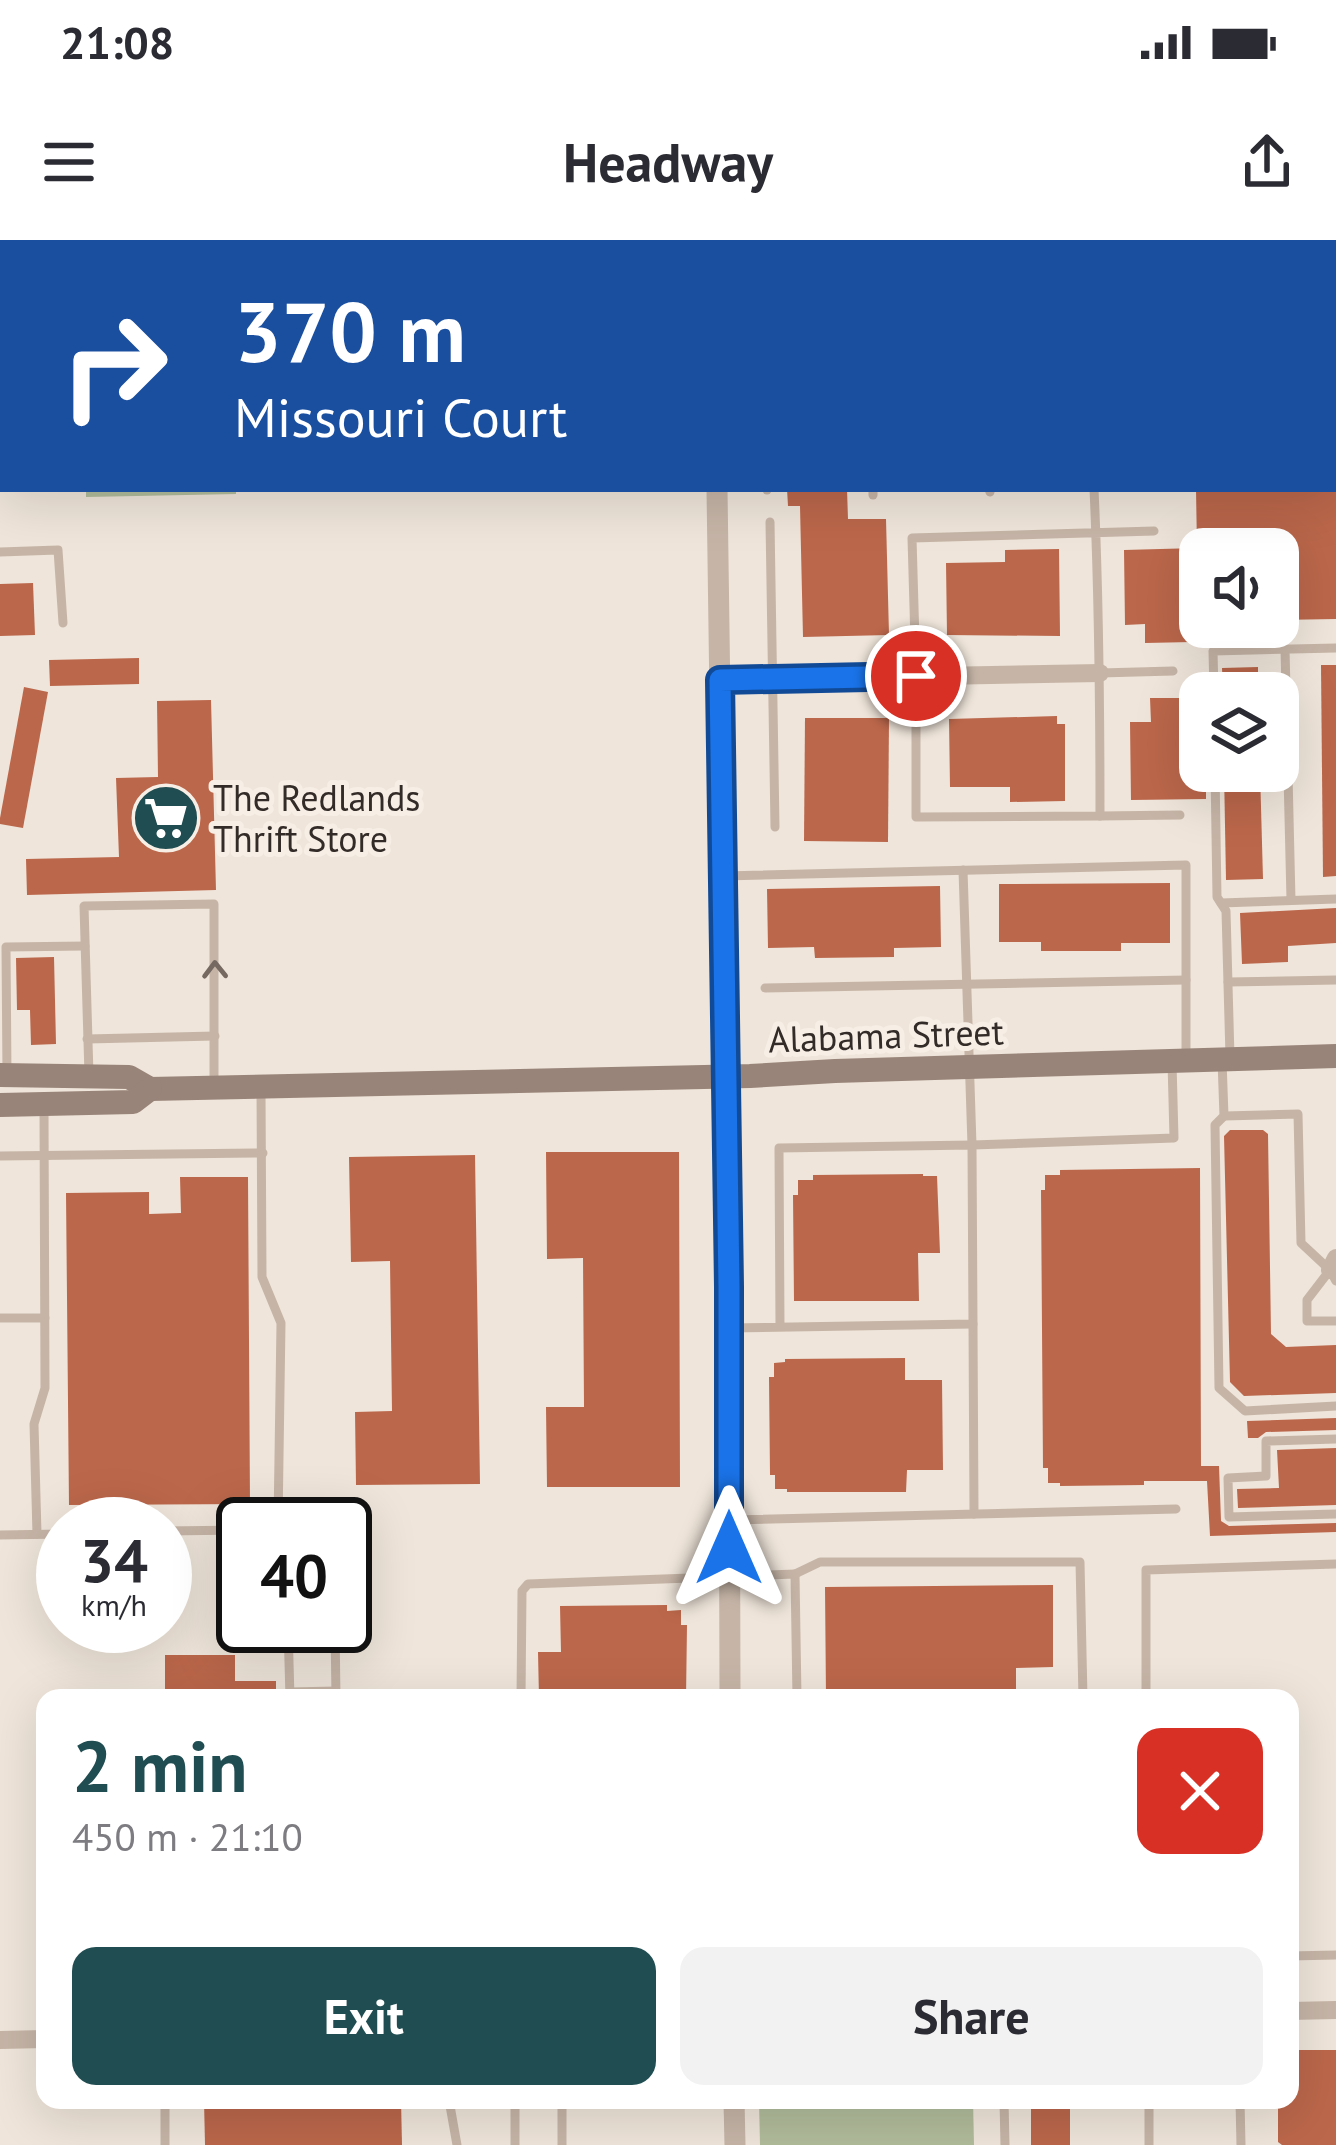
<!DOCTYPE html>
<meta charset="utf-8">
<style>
body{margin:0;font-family:"PT Sans",sans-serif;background:#f2f2f3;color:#2b2b33;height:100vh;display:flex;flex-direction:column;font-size:45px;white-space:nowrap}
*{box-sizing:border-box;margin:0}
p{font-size:39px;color:#7c7c81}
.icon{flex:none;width:66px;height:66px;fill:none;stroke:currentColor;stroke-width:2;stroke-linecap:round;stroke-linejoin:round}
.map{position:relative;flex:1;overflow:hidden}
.sheet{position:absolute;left:36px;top:1449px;width:1263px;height:420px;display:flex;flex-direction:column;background:#fff;border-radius:24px;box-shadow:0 12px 48px #0002}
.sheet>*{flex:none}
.top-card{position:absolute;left:0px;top:0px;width:1338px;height:252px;box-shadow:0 12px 48px #0002;background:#1a4fa0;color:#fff;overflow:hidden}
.controls{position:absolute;left:1179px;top:288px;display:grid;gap:24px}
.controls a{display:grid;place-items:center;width:120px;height:120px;border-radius:24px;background:#fff;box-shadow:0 12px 48px #0002;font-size:60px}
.speed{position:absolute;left:36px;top:1257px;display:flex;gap:24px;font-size:60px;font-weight:700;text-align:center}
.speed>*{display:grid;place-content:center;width:156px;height:156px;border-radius:50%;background:#fff;box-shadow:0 12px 48px #0002;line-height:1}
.speed small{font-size:30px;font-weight:400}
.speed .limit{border:6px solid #111;border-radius:18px;background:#fff;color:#111}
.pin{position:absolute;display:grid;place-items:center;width:102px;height:102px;color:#fff;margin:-51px;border:6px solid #fff;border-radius:50%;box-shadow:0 3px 12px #0007}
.me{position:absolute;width:132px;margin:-66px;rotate:0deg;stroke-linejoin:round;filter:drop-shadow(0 0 9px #0008)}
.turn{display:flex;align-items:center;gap:42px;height:252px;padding:0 36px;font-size:54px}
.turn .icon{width:156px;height:156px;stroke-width:2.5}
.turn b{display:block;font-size:84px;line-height:102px}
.round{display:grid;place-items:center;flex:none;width:126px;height:126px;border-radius:24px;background:#f2f2f3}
.headline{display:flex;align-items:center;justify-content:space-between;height:204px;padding:0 36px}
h1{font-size:72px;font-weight:700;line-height:90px;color:#204d51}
.primary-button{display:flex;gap:24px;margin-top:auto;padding:24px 36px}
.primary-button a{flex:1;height:138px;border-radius:24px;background:#204d51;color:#fff;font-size:48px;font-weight:700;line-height:138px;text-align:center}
.primary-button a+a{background:#f2f2f3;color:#2b2b33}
.status{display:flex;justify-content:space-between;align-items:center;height:84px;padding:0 60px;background:#fff;direction:ltr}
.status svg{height:33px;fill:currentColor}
header{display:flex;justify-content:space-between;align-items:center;height:156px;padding:0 36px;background:#fff;font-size:54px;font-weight:700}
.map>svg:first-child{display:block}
.green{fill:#b1bc9b}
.building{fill:#bb674b}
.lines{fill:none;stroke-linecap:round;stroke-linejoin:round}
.path{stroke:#b19f91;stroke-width:3;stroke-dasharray:6 6;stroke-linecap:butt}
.service{stroke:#c6b5a7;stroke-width:9}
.minor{stroke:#c6b5a7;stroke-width:18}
.tertiary{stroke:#c6b5a7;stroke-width:21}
.secondary{stroke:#998479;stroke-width:24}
.oneway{stroke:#756961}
.route-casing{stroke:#114b97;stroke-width:30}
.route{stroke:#1a73e8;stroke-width:21}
.labels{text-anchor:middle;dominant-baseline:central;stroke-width:10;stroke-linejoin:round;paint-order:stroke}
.poi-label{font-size:36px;fill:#332b27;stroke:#f7efe6;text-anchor:start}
.street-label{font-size:36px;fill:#332b27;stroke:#f7efe6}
</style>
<div class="status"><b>21:08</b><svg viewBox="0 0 49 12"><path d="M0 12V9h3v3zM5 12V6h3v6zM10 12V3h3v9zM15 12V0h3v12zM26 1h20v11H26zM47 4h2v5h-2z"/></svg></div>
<header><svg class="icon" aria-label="menu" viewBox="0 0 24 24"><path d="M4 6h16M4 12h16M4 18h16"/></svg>Headway<svg class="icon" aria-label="share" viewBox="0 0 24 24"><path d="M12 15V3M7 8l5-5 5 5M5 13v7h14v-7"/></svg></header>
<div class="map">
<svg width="1336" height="1905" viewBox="0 0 1336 1905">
<rect width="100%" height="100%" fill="#efe5da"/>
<g class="green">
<path d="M86,249H236V254L86,257Z"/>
<path d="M759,1860H973L974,1905H760Z"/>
</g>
<g class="building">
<path d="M787,249H847L848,279H886L889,395L803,397L800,266H788Z"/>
<path d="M1196,249H1336V379L1278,380V309H1200V339H1191L1192,402L1145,403V384L1125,385L1124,310L1197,308Z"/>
<path d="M1059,309L1060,396L947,395L946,323L1005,322V310Z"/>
<path d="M33,343L35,395L0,396V344Z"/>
<path d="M139,418V444L50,446L49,420Z"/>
<path d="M1321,425H1336V636L1323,637Z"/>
<path d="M1258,427V453H1223L1222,428Z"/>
<path d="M24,447L48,452L23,588L0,584V578Z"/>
<path d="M1150,458H1200V531H1206V559L1131,560L1130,482H1151Z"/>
<path d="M211,460L216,650L27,655L26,619L119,617L116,538L158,537L157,461Z"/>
<path d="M1057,476V484H1065V561L1010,562V547H950L949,479Z"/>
<path d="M805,478H889L888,602L804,601Z"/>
<path d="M1224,531H1260L1263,639L1226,640Z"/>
<path d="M1170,643V703H1121V711H1041V702H999V644Z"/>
<path d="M940,646L941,707L894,708V717L815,718L814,707L768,708L767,649Z"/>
<path d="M1336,668V703L1288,706V722L1242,724L1240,673Z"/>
<path d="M54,717L56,804L31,805L30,770H17L16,718Z"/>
<path d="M1230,890H1263L1268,894L1271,1094L1286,1107L1336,1105V1153L1244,1156L1230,1142L1224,896Z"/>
<path d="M546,912H679L680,1247H547L546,1167H584L583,1018L547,1019Z"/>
<path d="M475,915L480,1244L356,1245L355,1172L392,1171L390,1021L351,1022L349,917Z"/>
<path d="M1200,928L1201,1226H1219L1221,1281L1229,1286L1336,1283V1292L1210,1296L1207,1241H1144V1245L1060,1246V1243H1048V1228H1043L1041,950H1045V935H1060V930Z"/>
<path d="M923,934V936H937L940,1013H918L919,1061H794L793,955H798V940H813V935Z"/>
<path d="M180,937H248L250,1264L69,1265L66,953L149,952V974L181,973Z"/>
<path d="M905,1118V1140H942L943,1230H907L906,1252H787V1249H775V1235H770L769,1137H774V1123L785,1122V1119Z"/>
<path d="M1336,1178V1190L1266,1192L1258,1198H1248L1247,1181Z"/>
<path d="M1336,1208V1265L1238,1268L1237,1249L1279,1248L1277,1210Z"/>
<path d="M1053,1345V1427L1016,1428V1458H826L825,1347Z"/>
<path d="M667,1365V1371L681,1370V1385H687L686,1458H539L538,1412H561L560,1366Z"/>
<path d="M165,1415H235V1441H276V1458H165Z"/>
<path d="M1290,1810H1336V1905H1282L1278,1902V1860H1290Z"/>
<path d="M204,1860H401L402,1905H205Z"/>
<rect x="1031" y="1860" width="39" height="45"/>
</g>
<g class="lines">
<g class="path">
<path d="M1330,0L1331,3"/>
<path d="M1335,15L1336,18"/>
</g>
<g class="service">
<path d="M182,0V3"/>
<path d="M763,0L764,3"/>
<path d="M867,0V3"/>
<path d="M984,0L985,3"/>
<path d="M1088,0V3"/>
<path d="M1299,0L1300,3"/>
<path d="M0,20H3"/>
<path d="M0,98H3"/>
<path d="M1335,114L1336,117"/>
<path d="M767,249V250"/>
<path d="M873,249V255"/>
<path d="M989,249L990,252"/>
<path d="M1094,249C1099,358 1100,467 1100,576L916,577V436L912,298L1154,291"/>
<path d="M770,282L775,587"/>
<path d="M0,312L58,310L63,383"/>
<path d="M1285,409L1291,660"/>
<path d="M1100,433L1173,431"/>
<path d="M1214,453L1213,411L1336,408"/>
<path d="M1215,531L1217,657L1226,671L1230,817"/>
<path d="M1100,576L1180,575"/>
<path d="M963,630L972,905L1174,898L1172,822"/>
<path d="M724,636L1186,625V816"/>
<path d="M1221,663L1336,659"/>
<path d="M1228,742L1336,740"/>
<path d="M765,748L1186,740"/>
<path d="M87,799L215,796"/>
<path d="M1222,820L1224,876L1215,885L1219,1148L1245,1171L1336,1166"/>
<path d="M7,835L6,707L85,706"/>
<path d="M89,835L84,666L214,664V846"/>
<path d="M261,849L262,1037L281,1083L278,1284"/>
<path d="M1224,876L1298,874L1301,1003L1330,1030L1336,1041"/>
<path d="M0,916L263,913"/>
<path d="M1330,1030L1307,1060V1081H1336"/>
<path d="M0,1078H45"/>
<path d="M973,1084L974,1274"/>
<path d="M729,1088L973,1084L972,905L779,908L780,1087"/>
<path d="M1336,1199L1266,1201V1236L1228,1238L1229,1277L1336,1274"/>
<path d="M732,1280L1176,1269"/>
<path d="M165,1291L243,1290"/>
<path d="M37,1294L34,1184L45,1148L44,869"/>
<path d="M0,1295L63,1294"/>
<path d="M795,1334L820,1322H1080L1083,1458"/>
<path d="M288,1386L290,1458"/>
<path d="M335,1386L336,1458"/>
<path d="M290,1452L336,1451"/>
<path d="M521,1458L522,1351L528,1344L795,1334L797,1458"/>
<path d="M1146,1458V1330L1336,1324"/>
<path d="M1290,1716L1336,1715"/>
<path d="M449,1860L457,1905"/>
<path d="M515,1860V1905"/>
<path d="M562,1860V1905"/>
<path d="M1004,1860L1005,1905"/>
<path d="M1240,1860L1241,1905"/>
<path d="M165,1905V1860"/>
<path d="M1149,1905V1860"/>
</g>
<g class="minor">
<path d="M720,440L1100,433"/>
<path d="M1330,1030L1336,1018"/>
<path d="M1290,1771L1336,1770"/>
<path d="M0,1800L45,1799"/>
</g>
<g class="tertiary">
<path d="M713,0V3"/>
<path d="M717,249L729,1088L730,1458"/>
<path d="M734,1860L735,1905"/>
</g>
<g class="secondary">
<path d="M0,835L129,837L150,849L750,836L835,831L1336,816"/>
<path d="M0,865L133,862L150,849"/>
</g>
</g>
<defs><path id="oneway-chevron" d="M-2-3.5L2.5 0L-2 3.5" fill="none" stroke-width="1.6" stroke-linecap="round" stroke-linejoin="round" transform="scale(3)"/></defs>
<use class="oneway" href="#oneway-chevron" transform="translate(215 730) rotate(-91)"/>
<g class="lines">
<g class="route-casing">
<path id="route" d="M729,1308V1047L720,440L916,436"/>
</g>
<use href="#route" class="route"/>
</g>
<defs>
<g id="supermarket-disc" transform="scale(3.45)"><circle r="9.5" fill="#204d51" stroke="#f7efe6"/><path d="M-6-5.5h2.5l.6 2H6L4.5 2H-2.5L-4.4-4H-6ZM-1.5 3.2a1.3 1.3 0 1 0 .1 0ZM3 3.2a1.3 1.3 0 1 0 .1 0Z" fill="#fff"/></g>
</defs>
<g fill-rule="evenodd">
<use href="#supermarket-disc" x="166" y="578"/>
</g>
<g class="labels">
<g class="poi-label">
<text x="213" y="557">The Redlands<tspan x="213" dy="41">Thrift Store</tspan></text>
</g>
<g class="street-label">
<text transform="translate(886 795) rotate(-2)">Alabama Street</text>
</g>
</g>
</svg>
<div class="controls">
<a><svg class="icon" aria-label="sound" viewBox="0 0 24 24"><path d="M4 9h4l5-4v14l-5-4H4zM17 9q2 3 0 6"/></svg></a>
<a><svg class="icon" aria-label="layers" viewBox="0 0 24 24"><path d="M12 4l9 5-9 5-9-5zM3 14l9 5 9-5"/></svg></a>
</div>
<div class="speed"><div>34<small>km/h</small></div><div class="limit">40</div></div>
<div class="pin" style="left:916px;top:436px;background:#d93025"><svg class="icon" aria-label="arrive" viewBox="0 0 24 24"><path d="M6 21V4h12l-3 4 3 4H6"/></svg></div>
<svg class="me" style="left:729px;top:1308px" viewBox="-20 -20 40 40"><path d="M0-17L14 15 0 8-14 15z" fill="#1a73e8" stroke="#fff" stroke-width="4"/></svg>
<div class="top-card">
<div class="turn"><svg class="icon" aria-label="right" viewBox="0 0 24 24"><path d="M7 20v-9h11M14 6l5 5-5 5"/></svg><div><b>370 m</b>Missouri Court</div></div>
</div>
<section class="sheet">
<div class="headline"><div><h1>2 min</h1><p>450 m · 21:10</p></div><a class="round" style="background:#d93025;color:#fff"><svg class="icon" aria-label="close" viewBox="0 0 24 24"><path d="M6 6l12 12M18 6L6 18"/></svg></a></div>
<div class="primary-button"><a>Exit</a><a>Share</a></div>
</section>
</div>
